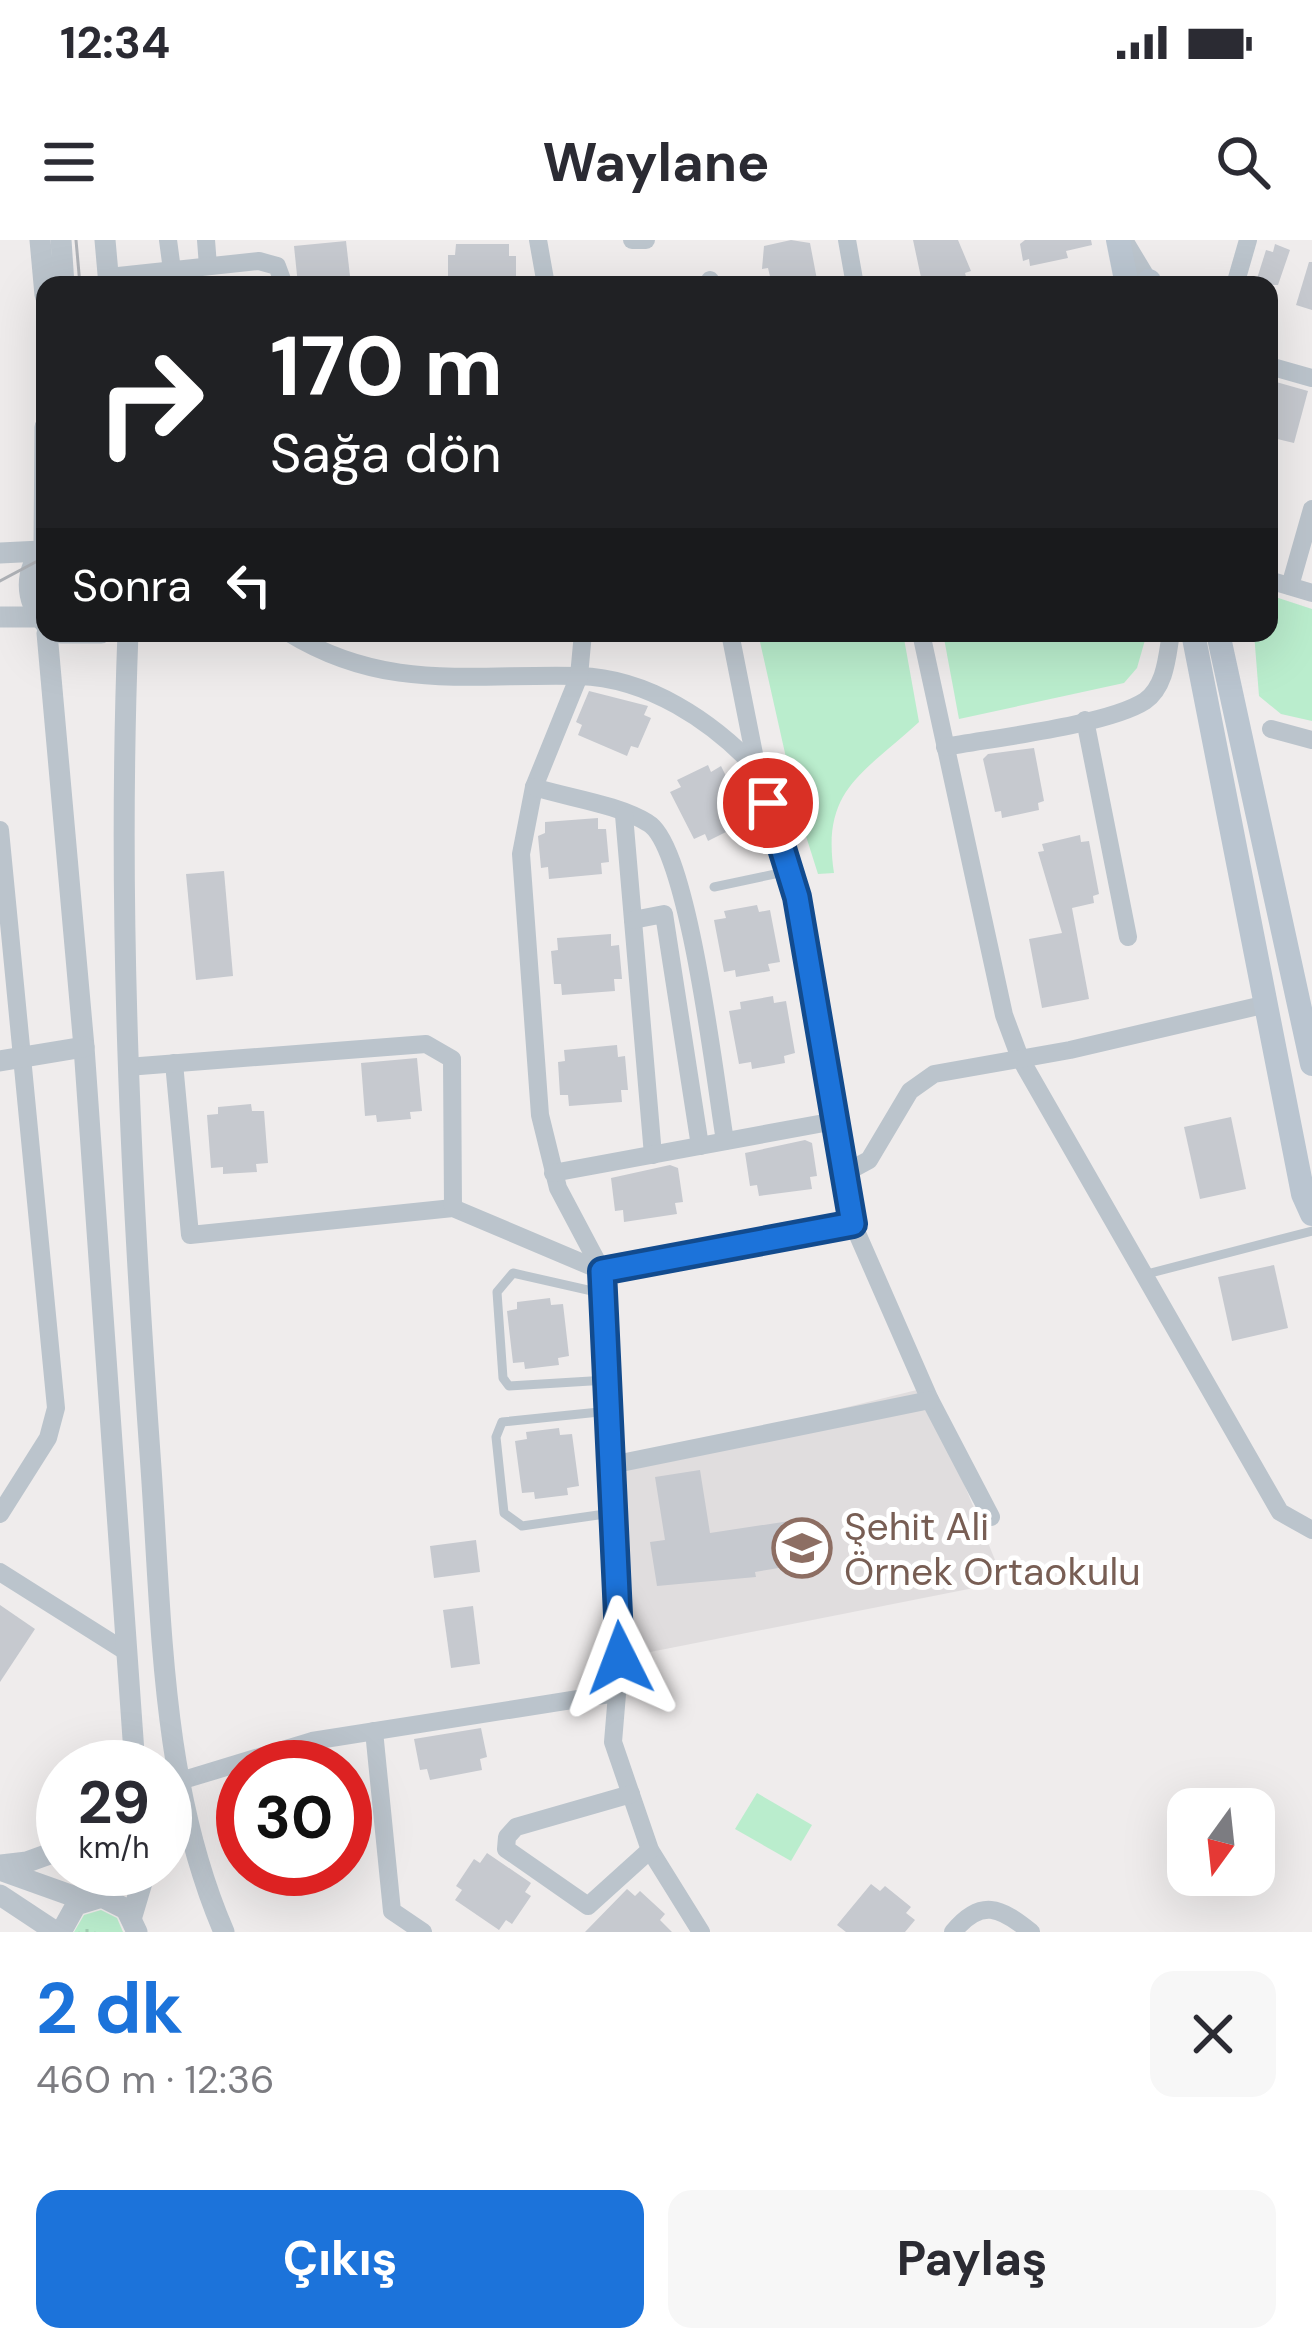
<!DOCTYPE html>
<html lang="tr">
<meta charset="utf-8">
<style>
body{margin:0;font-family:"DM Sans",sans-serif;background:#f7f7f7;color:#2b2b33;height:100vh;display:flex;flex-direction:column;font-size:45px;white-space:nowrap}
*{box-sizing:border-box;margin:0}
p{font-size:39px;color:#7c7c81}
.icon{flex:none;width:66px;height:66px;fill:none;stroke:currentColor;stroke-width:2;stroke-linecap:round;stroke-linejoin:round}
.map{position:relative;height:1692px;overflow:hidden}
.panel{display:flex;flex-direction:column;background:#fff;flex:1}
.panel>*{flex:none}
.hud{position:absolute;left:36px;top:36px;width:1242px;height:366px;border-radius:24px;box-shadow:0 12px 48px #0002;background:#202124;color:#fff;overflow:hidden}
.needle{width:78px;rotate:195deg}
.controls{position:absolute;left:1167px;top:1548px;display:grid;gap:24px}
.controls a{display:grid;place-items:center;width:108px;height:108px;border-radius:24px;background:#fff;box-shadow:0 12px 48px #0002;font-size:60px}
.speed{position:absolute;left:36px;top:1500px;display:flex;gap:24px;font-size:60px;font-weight:700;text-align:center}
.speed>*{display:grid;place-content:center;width:156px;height:156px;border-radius:50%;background:#fff;box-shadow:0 12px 48px #0002;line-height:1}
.speed small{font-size:30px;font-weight:400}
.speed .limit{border:18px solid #d22;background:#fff;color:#111}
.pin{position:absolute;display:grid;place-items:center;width:102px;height:102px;color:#fff;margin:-51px;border:6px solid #fff;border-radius:50%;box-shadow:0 3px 12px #0007}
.me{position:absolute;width:132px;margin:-66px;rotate:357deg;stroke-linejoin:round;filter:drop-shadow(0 0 9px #0008)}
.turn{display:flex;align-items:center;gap:42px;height:252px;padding:0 36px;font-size:54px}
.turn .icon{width:156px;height:156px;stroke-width:2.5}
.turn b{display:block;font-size:84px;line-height:102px}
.then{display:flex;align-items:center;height:114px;padding:0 36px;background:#0003;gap:24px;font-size:45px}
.round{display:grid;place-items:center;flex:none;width:126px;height:126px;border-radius:24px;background:#f7f7f7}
.overview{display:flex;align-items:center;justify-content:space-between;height:204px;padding:0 36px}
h1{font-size:72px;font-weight:700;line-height:90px;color:#1c73da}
.primary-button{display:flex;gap:24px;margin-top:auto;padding:24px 36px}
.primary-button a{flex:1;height:138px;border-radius:24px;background:#1c73da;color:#fff;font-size:48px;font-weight:700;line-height:138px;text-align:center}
.primary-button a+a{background:#f7f7f7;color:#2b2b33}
.status{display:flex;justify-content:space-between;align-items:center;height:84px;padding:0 60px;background:#fff;direction:ltr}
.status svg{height:33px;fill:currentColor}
header{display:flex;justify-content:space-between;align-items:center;height:156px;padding:0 36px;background:#fff;font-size:54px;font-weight:700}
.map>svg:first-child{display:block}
.education{fill:#e0ddde}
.grass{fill:url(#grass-tufts)}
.park{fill:#baedcd}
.building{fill:#c6c9cf}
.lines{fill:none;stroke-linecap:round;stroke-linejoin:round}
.service{stroke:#bbc4cc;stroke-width:9}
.minor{stroke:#bbc4cc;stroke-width:18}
.tertiary{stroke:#bbc4cc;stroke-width:21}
.secondary{stroke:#bac5d0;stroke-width:24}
.tram{stroke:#afb2b7;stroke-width:3}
.route-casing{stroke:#124b8e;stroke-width:30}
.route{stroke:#1c73da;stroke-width:21}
.labels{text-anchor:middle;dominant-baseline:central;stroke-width:10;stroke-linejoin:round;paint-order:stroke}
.education-label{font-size:39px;fill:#785e54;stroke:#fff;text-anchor:start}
</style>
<div class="status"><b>12:34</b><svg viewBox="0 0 49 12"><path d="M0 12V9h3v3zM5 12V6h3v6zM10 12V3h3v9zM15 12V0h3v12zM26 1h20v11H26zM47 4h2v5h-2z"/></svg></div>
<header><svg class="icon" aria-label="menu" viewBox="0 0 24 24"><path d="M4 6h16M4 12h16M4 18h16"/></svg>Waylane<svg class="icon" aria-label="search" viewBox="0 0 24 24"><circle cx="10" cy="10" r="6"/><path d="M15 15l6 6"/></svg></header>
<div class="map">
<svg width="1312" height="1692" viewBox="0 0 1312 1692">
<defs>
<pattern id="grass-tufts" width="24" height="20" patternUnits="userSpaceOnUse" patternTransform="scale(3)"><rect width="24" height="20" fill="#baedcd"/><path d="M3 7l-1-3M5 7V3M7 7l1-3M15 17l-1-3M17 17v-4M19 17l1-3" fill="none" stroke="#a1cdb2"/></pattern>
</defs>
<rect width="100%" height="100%" fill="#efecec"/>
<path class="education" d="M925,1148L1004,1342L620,1418L611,1225Z"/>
<path class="grass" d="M101,1670L117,1678L123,1692H74L84,1675Z"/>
<g class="park">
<path d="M1269,355L1312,369V481L1281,474L1259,456L1254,393H1269Z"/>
<path d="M758,393H903L919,482C863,534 821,549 834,633L818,634L798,571Z"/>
<path d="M943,393H1147L1137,428L1124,443L959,479Z"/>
<path d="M757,1553L812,1585L791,1621L735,1589Z"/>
</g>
<g class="building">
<path d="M791,0L810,3L818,45H772L768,28L762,29L764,6Z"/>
<path d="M913,0H958L971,31L965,33L967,40L922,42Z"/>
<path d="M1025,0H1091L1092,5L1066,11L1068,18L1030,26L1029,19L1023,21L1020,4Z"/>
<path d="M346,1L351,45H298L294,6Z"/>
<path d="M456,4H509V16H516V45H448V15H455Z"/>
<path d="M1275,4L1290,10L1278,45H1255L1266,10L1273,12Z"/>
<path d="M1309,22H1312V70L1296,65Z"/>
<path d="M1269,140L1308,151L1294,203L1269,197Z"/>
<path d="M589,451L648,466L644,475L651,478L638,508L631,506L627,516L578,495L582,485L576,482Z"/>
<path d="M1034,508L1044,561L1038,563L1039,570L1002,578L1001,571L995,572L983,519L988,514Z"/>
<path d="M708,525L711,532L721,526L745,574L735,579L738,586L708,601L705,594L694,599L670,552L681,547L677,540Z"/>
<path d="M598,578V589H606L609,622L601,623L602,634L549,639L548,627L541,628L538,596L545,593V582Z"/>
<path d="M1080,595L1081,602L1089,601L1099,654L1093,656L1094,663L1072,668L1089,759L1042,768L1029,699L1062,693L1038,612L1044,611L1042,604Z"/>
<path d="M224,631L233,736L196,740L186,634Z"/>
<path d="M757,665L759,672L770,670L780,722L768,724L770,731L736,737L735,730L724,732L714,680L726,678L724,671Z"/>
<path d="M611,694V706L619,705L622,739H614L615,751L562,755L561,744H554L551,711L558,710L557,698Z"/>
<path d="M773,756L774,763L786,761L795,813L784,816L785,823L752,829L751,822L739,824L729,771L741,769L740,762Z"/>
<path d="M617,805L618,817L625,816L628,850H621L622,862L569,866L568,855H560L558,822L565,821L564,810Z"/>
<path d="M417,818L422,871L410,872L411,879L377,882L376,875L365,876L361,823Z"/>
<path d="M251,864L252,871H264L268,923L256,924L257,932L223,934V927L211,928L207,875L218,874V867Z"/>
<path d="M1231,877L1246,949L1200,959L1184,887Z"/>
<path d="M805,900L812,903L817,936L810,937L812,949L759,956L757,945L750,946L745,913Z"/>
<path d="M670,925L678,928L683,962L675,963L677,974L624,982L623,970L615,971L611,938Z"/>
<path d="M1274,1025L1288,1088L1232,1101L1218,1037Z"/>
<path d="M550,1058L551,1065L563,1064L569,1116L558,1118L559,1125L525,1129L524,1122L513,1123L507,1071L517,1069V1062Z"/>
<path d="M559,1188L560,1195L572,1194L579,1246L567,1248L568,1255L535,1259L534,1252L522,1253L515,1201L527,1199L526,1192Z"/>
<path d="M700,1230L710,1293L796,1280L803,1324L755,1332L756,1337L657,1346L650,1302L665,1300L655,1237Z"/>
<path d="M476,1300L480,1332L434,1338L430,1306Z"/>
<path d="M0,1365L35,1389L0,1442Z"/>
<path d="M473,1366L480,1424L451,1428L443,1370Z"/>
<path d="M481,1488L487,1517L480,1519L482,1530L430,1540L427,1529L420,1530L414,1499Z"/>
<path d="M487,1613L531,1643L525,1652L531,1656L512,1684L506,1680L499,1690L455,1660L462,1650L456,1646L474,1619L480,1623Z"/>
<path d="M871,1644L880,1651L885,1646L911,1667L906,1673L915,1680L905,1692H846L837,1685Z"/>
<path d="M627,1649L635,1656L640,1651L665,1674L660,1680L672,1692H585Z"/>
</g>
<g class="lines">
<g class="service">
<path d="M714,647L789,631"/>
<path d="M1143,1035L1312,991"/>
<path d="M601,1053L513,1033L497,1052L503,1138L509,1146L607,1140"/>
<path d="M609,1171L502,1182L496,1197L504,1273L522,1286L612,1273"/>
</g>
<g class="minor">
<path d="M168,0L172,30"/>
<path d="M206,0L208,26"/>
<path d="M538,0L546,45"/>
<path d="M632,0H646"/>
<path d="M847,0L855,45"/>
<path d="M1124,0L1151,45"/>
<path d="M109,37L259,21L277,26L284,45"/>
<path d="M710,40L711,45"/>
<path d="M1235,45L1248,0"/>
<path d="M1269,126L1312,138"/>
<path d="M1269,340L1312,353"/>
<path d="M1290,346L1312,269"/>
<path d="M289,393C387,453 474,433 579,436C648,438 712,481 757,529"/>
<path d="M583,393L579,436L534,547L521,614L540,875L558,948L602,1031L620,1418L613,1502L650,1610L701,1692"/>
<path d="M730,393L757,529L798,657L853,984L930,1160L991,1277"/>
<path d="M921,393L1004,775L1020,818L1280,1272L1312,1290"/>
<path d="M1085,480L1128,697"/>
<path d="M1271,489L1312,500"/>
<path d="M945,507C993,498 1108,485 1145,461C1166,446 1167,416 1171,393"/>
<path d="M534,547C569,558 617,564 648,583C689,606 716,848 725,901"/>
<path d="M624,575L653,915"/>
<path d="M0,590L56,1168L48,1198L0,1274"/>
<path d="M633,680L664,674L700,906"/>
<path d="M174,823L190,995L453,968L602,1031L853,984"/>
<path d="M127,827L426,804L452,819L453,968"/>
<path d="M553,933L835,881"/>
<path d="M845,933L869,920L910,851L934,834L1070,810L1267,764"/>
<path d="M611,1225L930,1160"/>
<path d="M0,1332L125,1411"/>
<path d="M374,1491L392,1671L423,1692"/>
<path d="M180,1541L312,1501L616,1453"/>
<path d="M631,1554L516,1587L507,1597L506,1609L588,1666L650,1610"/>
<path d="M953,1692C981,1658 1000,1667 1031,1692"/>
</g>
<g class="tertiary">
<path d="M40,0L45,55"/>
<path d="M61,0L64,45"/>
<path d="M105,0L109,45"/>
<path d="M45,306C24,331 24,359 45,383"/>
<path d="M44,307L45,187"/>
<path d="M0,313L41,311"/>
<path d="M0,377H39"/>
<path d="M47,393L84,807L135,1527"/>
<path d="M61,393H101"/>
<path d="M128,393C117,672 131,950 151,1228C162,1384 161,1546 224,1692"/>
<path d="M0,821L84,807"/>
<path d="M0,1625L27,1622L63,1609"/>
<path d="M0,1630L84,1660"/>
<path d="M0,1655L56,1692"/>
<path d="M93,1657L110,1629"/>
<path d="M132,1676L146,1629"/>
<path d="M61,1692L76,1665L102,1657L126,1669L137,1692"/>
</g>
<g class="secondary">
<path d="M1118,0L1127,45"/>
<path d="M1149,41V45"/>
<path d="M1193,393L1303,954L1312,974"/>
<path d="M1218,393L1312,824"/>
</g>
<g class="tram">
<path d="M76,0L80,45"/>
<path d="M0,341L45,317"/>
</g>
</g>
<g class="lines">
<g class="route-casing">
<path id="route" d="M620,1418L602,1031L853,984L797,657L768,563"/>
</g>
<use href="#route" class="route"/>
</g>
<defs>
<g id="school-ring" transform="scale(3)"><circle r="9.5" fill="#fff" stroke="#8d6e63" stroke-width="1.5"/><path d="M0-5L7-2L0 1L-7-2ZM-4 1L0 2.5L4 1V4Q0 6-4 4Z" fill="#8d6e63"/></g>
</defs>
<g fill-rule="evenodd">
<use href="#school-ring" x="802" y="1308"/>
</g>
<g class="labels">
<g class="education-label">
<text x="844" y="1286">Şehit Ali<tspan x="844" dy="45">Örnek Ortaokulu</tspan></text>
</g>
</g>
</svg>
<div class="controls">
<a><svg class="needle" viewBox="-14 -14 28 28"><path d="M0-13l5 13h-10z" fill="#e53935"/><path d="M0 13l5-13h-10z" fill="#7c7c81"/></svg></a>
</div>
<div class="speed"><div>29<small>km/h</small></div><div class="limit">30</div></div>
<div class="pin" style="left:768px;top:563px;background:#d93025"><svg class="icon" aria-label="arrive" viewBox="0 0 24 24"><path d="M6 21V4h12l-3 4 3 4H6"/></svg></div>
<svg class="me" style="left:620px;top:1418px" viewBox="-20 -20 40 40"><path d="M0-17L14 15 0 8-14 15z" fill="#1c73da" stroke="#fff" stroke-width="4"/></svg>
<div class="hud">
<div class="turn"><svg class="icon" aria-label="right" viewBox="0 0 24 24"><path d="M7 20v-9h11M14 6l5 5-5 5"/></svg><div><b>170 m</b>Sağa dön</div></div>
<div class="then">Sonra<svg class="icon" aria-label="left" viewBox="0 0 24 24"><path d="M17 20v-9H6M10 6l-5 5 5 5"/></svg></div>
</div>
</div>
<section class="panel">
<div class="overview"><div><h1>2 dk</h1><p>460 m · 12:36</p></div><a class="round"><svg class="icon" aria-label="close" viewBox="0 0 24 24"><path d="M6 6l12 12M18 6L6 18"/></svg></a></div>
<div class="primary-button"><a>Çıkış</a><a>Paylaş</a></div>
</section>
